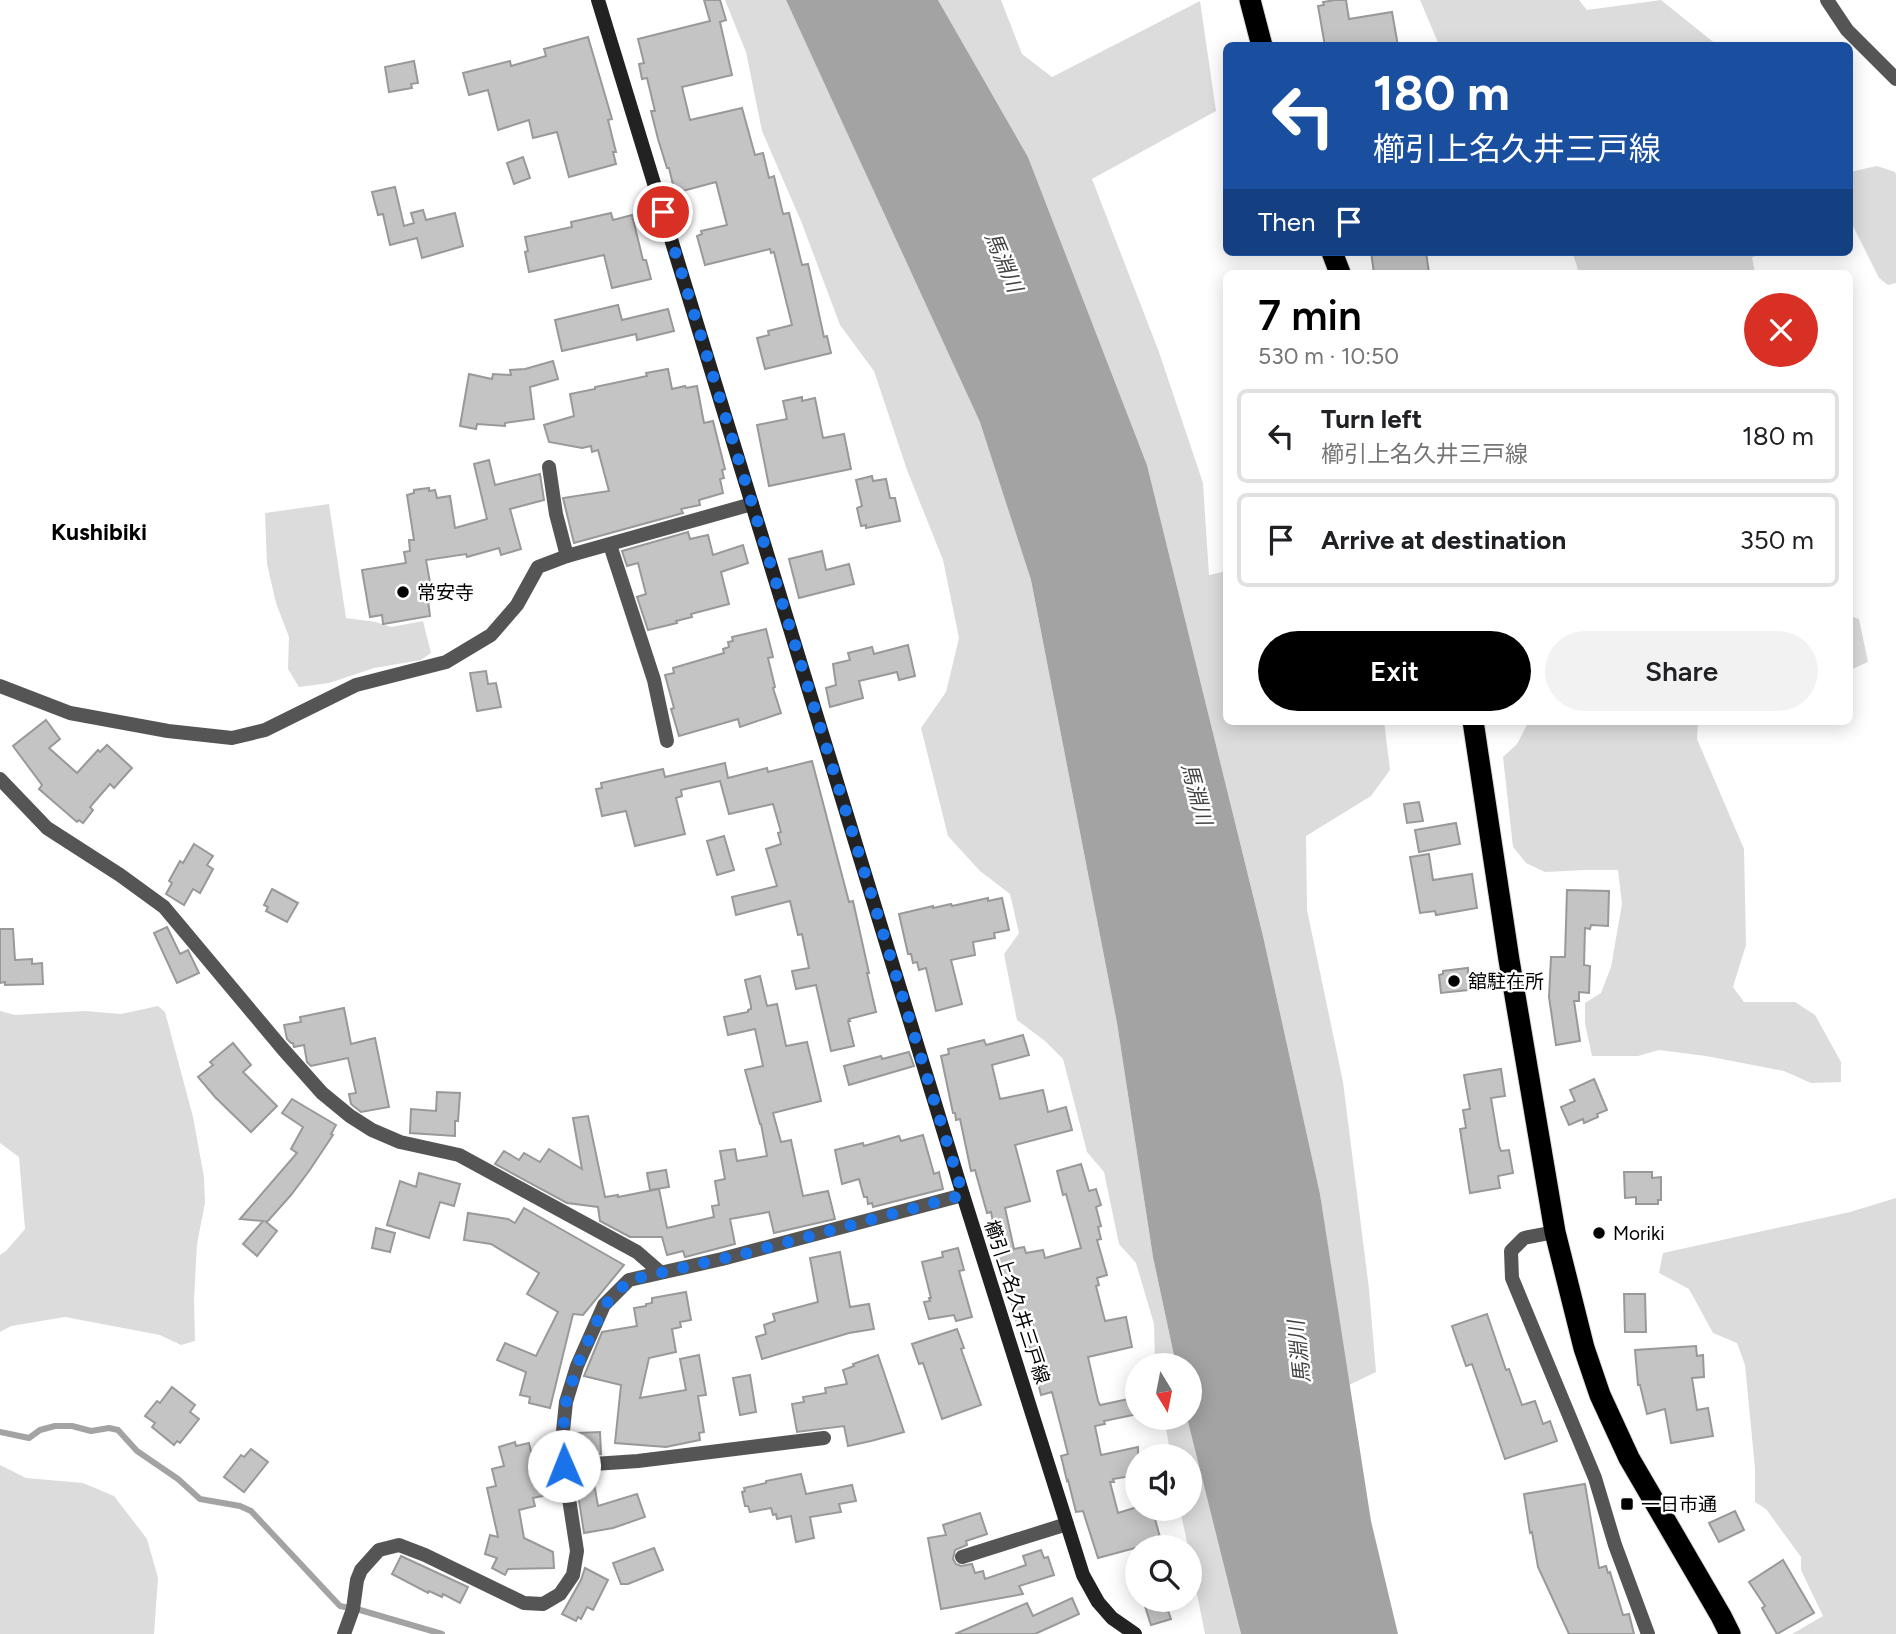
<!DOCTYPE html>
<meta charset="utf-8">
<style>
body{margin:0;font-family:Figtree,"Noto Sans JP",sans-serif;background:#f2f2f2;color:#202124;height:100vh;display:flex;flex-direction:column;font-size:26px;white-space:nowrap}
*{box-sizing:border-box;margin:0}
p{font-size:23px;color:#757577}
.icon{flex:none;width:38px;height:38px;fill:none;stroke:currentColor;stroke-width:2;stroke-linecap:round;stroke-linejoin:round}
.map{position:relative;flex:1;overflow:hidden}
.panel{position:absolute;left:1223px;top:270px;width:630px;height:455px;display:flex;flex-direction:column;background:#fff;border-radius:10px;box-shadow:0 4px 18px #0003}
.panel>*{flex:none}
.hud{position:absolute;left:1223px;top:42px;width:630px;height:214px;border-radius:10px;box-shadow:0 4px 18px #0003;background:#1a4fa0;color:#fff;overflow:hidden}
.needle{width:46px;rotate:170deg}
.fabs{position:absolute;left:1125px;top:1353px;display:grid;gap:14px}
.fabs a{display:grid;place-items:center;width:77px;height:77px;border-radius:50%;background:#fff;box-shadow:0 4px 18px #0003;font-size:35px}
.pin{position:absolute;display:grid;place-items:center;width:60px;height:60px;color:#fff;margin:-30px;border:4px solid #fff;border-radius:50%;box-shadow:0 2px 7px #0007}
.me{position:absolute;width:77px;margin:-38px;rotate:359deg;stroke-linejoin:round;filter:drop-shadow(0 0 5px #0008)}
.turn{display:flex;align-items:center;gap:24px;height:147px;padding:0 35px;font-size:32px}
.turn .icon{width:91px;height:91px;stroke-width:2.5}
.turn b{display:block;font-size:49px;line-height:60px}
.then{display:flex;align-items:center;height:66px;padding:0 35px;background:#0003;gap:14px;font-size:26px}
.round{display:grid;place-items:center;flex:none;width:74px;height:74px;border-radius:37px;background:#f2f2f2}
.overview{display:flex;align-items:center;justify-content:space-between;height:119px;padding:0 35px}
h1{font-size:42px;font-weight:600;line-height:52px;color:#000}
.action{display:flex;gap:14px;margin-top:auto;padding:14px 35px}
.action a{flex:1;height:80px;border-radius:42px;background:#000;color:#fff;font-size:28px;font-weight:600;line-height:80px;text-align:center}
.action a+a{background:#f2f2f2;color:#202124}
ul{padding:0;list-style:none}
li{display:flex;align-items:center;gap:21px;height:94px;margin:0 14px 10px;padding:0 21px;border:4px solid #e0e0e0;border-radius:10px}
li div{flex:1}
li b{display:block;font-size:26px}
li em{font-style:normal}
.map>svg:first-child{display:block}
.green{fill:#dcdcdc}
.water{fill:#a3a3a3}
.lines{fill:none;stroke-linecap:round;stroke-linejoin:round}
.stream{stroke:#a3a3a3;stroke-width:6}
.building{fill:#c4c4c4;stroke:#999;stroke-width:2}
.highway-casing{stroke:#dbdbdb;stroke-width:23}
.street{stroke:#555;stroke-width:14}
.secondary{stroke:#222;stroke-width:14}
.highway{stroke:#000;stroke-width:21}
.route{stroke:#1a73e8;stroke-width:12;stroke-dasharray:0 21.6}
.poi-dot{fill:#000;stroke:#fff;stroke-width:2.5}
.labels{text-anchor:middle;dominant-baseline:central;stroke-width:5;stroke-linejoin:round;paint-order:stroke}
.poi-label{font-size:19px;fill:#000;stroke:#fff;text-anchor:start}
.street-label{font-size:19px;fill:#000;stroke:#fff}
.water-label{font-size:21px;font-style:italic;fill:#444;stroke:#fff}
.quarter-label{font-size:23px;font-weight:bold;fill:#000;stroke:#fff}
</style>
<div class="map">
<svg width="1896" height="1634" viewBox="0 0 1896 1634">
<rect width="100%" height="100%" fill="#fff"/>
<g class="green">
<path d="M725,0H786L981,422L1031,580L1117,1023L1153,1257L1176,1365H1155L1154,1324L1136,1263L1119,1244L1104,1172L1087,1152L1063,1059L1045,1041L1017,1020L1004,954L1019,933L1010,894L980,871L948,836L921,728L946,692L959,638L943,560L907,470L874,371L840,325L801,221L762,131L746,52Z"/>
<path d="M938,0H1001L1022,54L1052,77L1200,1L1216,111L1092,179L1159,352L1203,483L1209,575L1227,571V721H1384L1390,770L1371,796L1306,836L1307,910L1343,1082L1369,1289L1376,1372L1349,1385L1320,1194L1263,936L1147,465L1028,157Z"/>
<path d="M1420,0H1579L1587,10L1661,0L1717,45H1439Z"/>
<path d="M1877,166L1895,172L1896,175V283L1888,285L1879,278L1850,220V172Z"/>
<path d="M1570,252H1770L1752,257L1755,273H1579L1573,254Z"/>
<path d="M329,504L346,618L376,622L391,627L423,621L431,653L421,660L374,668L329,683L299,687L288,669L289,637L276,603L267,564L265,513Z"/>
<path d="M1850,616L1859,619L1868,662L1850,670Z"/>
<path d="M1529,721H1698L1697,739L1744,849L1746,945L1733,987L1744,1002H1795L1815,1015L1841,1062V1082L1811,1083L1784,1071L1706,1056L1659,1050L1638,1056H1592L1585,1024V1003L1601,993L1611,967L1622,904L1618,870H1585L1545,872L1526,863L1513,847L1503,757L1517,744Z"/>
<path d="M158,1006L165,1012L193,1117L204,1177L205,1203L197,1244L194,1300L195,1341L181,1345L160,1335L65,1317L11,1326L0,1332V1255L6,1251L25,1229L19,1157L0,1143V1011L15,1015L85,1011L121,1014Z"/>
<path d="M1896,1198V1634H1792L1823,1616L1801,1570V1557L1766,1509L1755,1502V1468L1745,1365L1737,1343L1713,1333L1689,1289L1659,1273L1663,1253L1850,1212Z"/>
<path d="M1164,1418H1187L1241,1634H1205L1190,1559V1547H1188L1180,1509L1190,1508V1456H1171Z"/>
<path d="M0,1465L26,1478L83,1483L114,1496L147,1539L158,1578L154,1634H0Z"/>
</g>
<path class="water" d="M786,0H938L1028,157L1147,465L1263,936L1320,1194L1371,1521L1398,1634H1241L1187,1418H1190V1365H1176L1153,1257L1117,1023L1031,580L980,422Z"/>
<g class="lines">
<path class="stream" d="M0,1432L29,1438L40,1430L55,1426H72L91,1431L109,1428L118,1430L137,1451L178,1479L200,1499L240,1506L251,1511L340,1606L360,1610L442,1634"/>
</g>
<g class="building">
<path d="M704,0H720L726,20L720,22L732,75L682,87L690,120L742,108L755,155L763,153L769,178L774,176L783,214L789,213L802,265L808,264L824,337L827,336L831,353L765,369L757,338L769,335L768,331L792,325L774,252L771,253L770,249L705,265L697,236L702,234L701,231L727,225L716,182L675,193L669,168H667L658,139L651,111H655L647,78L642,79L639,64L644,63L638,39L710,21Z"/>
<path d="M1335,0H1346L1349,19L1392,12L1398,46H1325L1318,6L1324,5L1323,2Z"/>
<path d="M588,37L612,119L608,120L616,152H613L616,164L569,177L557,132L533,138L529,120L498,130L488,90L469,95L463,73L510,61L511,66L546,56L544,49Z"/>
<path d="M414,61L418,83L411,84L412,88L389,92L385,67Z"/>
<path d="M523,157L530,178L514,184L507,163Z"/>
<path d="M395,187L404,226L414,223L411,213L423,210L426,220L455,213L463,246L422,258L417,238L390,245L383,214L378,215L372,192Z"/>
<path d="M611,213L613,220L632,215L643,260H646L651,279L612,288L604,255L529,272L525,252L528,251L525,237L572,227L571,222Z"/>
<path d="M1371,252H1426L1429,273H1374Z"/>
<path d="M618,305L622,320L668,309L674,331L637,340L636,334L562,351L555,320Z"/>
<path d="M553,361L558,379L530,387L534,419L505,423V426L477,424L476,429L460,426L469,374L492,379L493,374L511,375L510,370L525,369Z"/>
<path d="M668,369L672,389L685,386L686,388L697,386L704,423L713,421L725,469L722,470L724,478L720,479L723,493L699,500L700,505L681,509L683,513L574,543L563,498L609,491L598,450L592,452L591,446L582,448L549,442L544,425L574,416L570,394L595,389V387L647,376L646,373Z"/>
<path d="M802,397V401L815,398L823,438L844,434L851,469L769,486L757,425L787,419L783,401Z"/>
<path d="M489,460L495,485L540,474L544,500L510,509L521,549L501,555L499,548L467,557L466,554L426,560L433,599L428,600L430,616L383,624L382,615L370,617L362,570L406,563L404,552L410,551L409,540H414L407,495L414,493V490L429,488V491L435,490L437,498L450,496L455,528L487,519L474,464Z"/>
<path d="M872,476L873,481L886,479L890,498H895L900,521L866,528V525L861,526L857,508L862,506L856,480Z"/>
<path d="M688,532L690,539L708,535L713,555L743,545L748,563L721,572L729,604L691,614L692,617L676,621L677,623L648,630L637,597L646,594L638,563L627,566L622,551Z"/>
<path d="M822,551L826,570L849,564L854,584L799,598L789,559Z"/>
<path d="M766,629L773,657L768,658L775,687L773,688L781,713L740,727L738,719L679,736L671,709L674,708L665,675L674,673L673,668L724,653L723,649L729,647L728,642L733,641L732,637Z"/>
<path d="M908,645L915,676L899,680L897,672L859,681L863,698L830,707L826,688L836,685L833,664L850,660L848,653L872,647L874,654Z"/>
<path d="M486,671L488,684L496,683L501,707L477,711L470,673Z"/>
<path d="M46,720L60,739L49,748L77,773L98,750L100,752L107,745L132,768L114,788L110,784L90,807L93,810L83,823L79,820L77,822L39,789L42,785L13,746Z"/>
<path d="M812,761L849,902L853,901L869,973H867L876,1012L849,1019L850,1021H848L854,1046L831,1051L816,985L796,989L792,971L809,968L802,934L798,935L790,901L736,915L732,897L777,886L766,849L781,844L778,833L781,832L773,804L729,814L720,781L681,790L682,796L676,798L685,834L635,846L626,811L602,816L596,789L602,788L601,783L663,769L665,777L725,763L728,778L767,768L768,772Z"/>
<path d="M1419,802L1423,821L1407,823L1404,804Z"/>
<path d="M1456,823L1460,844L1419,852L1415,830Z"/>
<path d="M724,836L734,870L717,875L707,841Z"/>
<path d="M194,844L213,856L207,865L213,869L200,893L193,889L184,905L166,894L172,883L169,881L180,861L183,863Z"/>
<path d="M1429,854L1433,880L1472,874L1477,908L1436,915L1435,911L1420,913L1410,857Z"/>
<path d="M272,889L298,903L287,922L266,911L268,907L264,905Z"/>
<path d="M1567,890L1609,891L1608,926L1591,925L1590,929L1585,928L1584,965L1590,966L1589,993L1579,992V1001H1574L1580,1041L1556,1045L1549,997L1551,957H1565Z"/>
<path d="M988,898V901L1002,898L1009,930L994,933L995,938L973,942L975,955L951,960L962,1004L936,1011L926,968L919,970L917,962L913,963L911,954H908L899,914L933,906V908L951,904L952,906Z"/>
<path d="M167,927L180,954L188,950L199,973L177,983L154,933Z"/>
<path d="M0,929H13L15,960L32,959V964L42,963L43,984L5,985V982L0,983Z"/>
<path d="M1468,968V990L1441,993L1439,975L1443,974V971Z"/>
<path d="M760,976L767,1006L777,1004L786,1046L807,1042L821,1101L773,1113L781,1142L791,1140L803,1196L828,1191L835,1219L774,1233L769,1212L730,1219L735,1244L685,1257L683,1251L667,1255L662,1237H630L600,1221L598,1207L567,1203L495,1164L504,1151L519,1160L524,1153L540,1162L549,1149L582,1169L573,1118L588,1116L605,1197L618,1195V1197L659,1189L667,1228L714,1217L712,1206L719,1205L715,1181L725,1179L720,1151L735,1149L737,1161L767,1156L761,1124H760L745,1070L763,1066L755,1029L728,1035L724,1017L748,1012V1010L751,1009V1006L745,980Z"/>
<path d="M344,1008L351,1044L375,1038L389,1107L361,1112L351,1104L349,1094L356,1093L348,1058L311,1066L307,1062L304,1045L294,1047L293,1043H291L287,1039L284,1025L301,1022L300,1017Z"/>
<path d="M1023,1035L1029,1055L992,1065L1000,1099L1043,1090L1048,1112L1066,1107L1072,1130L1015,1145L1030,1201L1005,1208L1014,1249L1024,1247L1026,1253L1043,1250L1045,1258L1081,1248L1066,1194L1063,1195L1057,1171L1081,1164L1089,1191L1096,1189L1101,1205L1096,1207L1101,1226L1098,1227L1101,1239L1097,1240L1107,1275L1097,1278L1099,1285L1096,1286L1105,1321L1126,1317L1132,1347L1088,1357L1098,1401L1100,1405L1138,1397V1414L1104,1421L1105,1424L1095,1426L1101,1455L1138,1447V1475L1113,1479L1114,1482H1110L1118,1513L1134,1508H1152L1161,1541L1098,1558L1083,1511L1076,1512L1068,1480L1067,1481L1061,1456L1068,1454L1052,1392L1041,1395L1022,1318L1016,1320L1005,1276L1001,1277L996,1253L999,1252L991,1212L987,1213L975,1170L971,1171L960,1119L956,1120L955,1113H953L941,1056L949,1054L948,1049L984,1040L986,1045Z"/>
<path d="M233,1043L251,1065L243,1072L277,1106L251,1132L215,1097L198,1077L213,1065L210,1062Z"/>
<path d="M909,1052L914,1066L849,1085L844,1066L881,1056L882,1059Z"/>
<path d="M1501,1069L1505,1096L1491,1098L1499,1146L1501,1151L1509,1150L1513,1173L1498,1176L1500,1188L1470,1193L1460,1129L1466,1128L1463,1110L1470,1109L1464,1075Z"/>
<path d="M1594,1079L1607,1110L1597,1114L1598,1117L1584,1123L1583,1119L1569,1125L1561,1107L1575,1101L1570,1090Z"/>
<path d="M437,1092L460,1093L458,1121H455V1136L410,1133L411,1109L436,1111Z"/>
<path d="M292,1099L336,1125L331,1134L333,1135L309,1171L291,1195L267,1222L265,1221L277,1231L257,1256L243,1244L263,1221L240,1219L297,1153L291,1149L303,1127L282,1113Z"/>
<path d="M923,1135L934,1174L939,1172L943,1189L873,1207L872,1203L868,1204L867,1197H864L859,1179L842,1184L835,1150L863,1143L864,1146L899,1136L901,1141Z"/>
<path d="M666,1170L669,1187L650,1190L647,1173Z"/>
<path d="M1624,1172H1652V1178L1661,1177V1200H1658V1204H1636V1197L1625,1198Z"/>
<path d="M419,1173L460,1184L454,1206L440,1202L429,1238L387,1225L400,1181L416,1187Z"/>
<path d="M524,1208L624,1265L583,1315L573,1314L550,1408L529,1403L530,1397L520,1395L526,1372L497,1360L505,1343L536,1356L558,1312L527,1294L539,1273L491,1244L464,1240L468,1213L508,1219L515,1223Z"/>
<path d="M376,1228L395,1233L390,1252L372,1248Z"/>
<path d="M958,1248L964,1270L959,1271L972,1317L956,1321L954,1315L929,1319L924,1302L930,1301L929,1298H931L922,1262L943,1257L942,1252Z"/>
<path d="M840,1252L850,1307L869,1304L874,1329L849,1333L762,1359L756,1337L766,1334L764,1325L775,1321L773,1314L818,1302L810,1258Z"/>
<path d="M686,1292L691,1320L680,1322L681,1327L672,1329L676,1352L649,1358L640,1398L686,1390L680,1359L699,1355L706,1395L698,1396L704,1432L699,1433L700,1440L666,1447L615,1443L621,1385L584,1376L602,1332L637,1326L634,1308L646,1306V1304L652,1303V1298Z"/>
<path d="M1624,1294H1645L1646,1332H1625Z"/>
<path d="M1487,1314L1506,1370L1509,1369L1522,1405L1535,1401L1543,1424L1550,1421L1557,1441L1505,1459L1472,1364L1466,1366L1452,1326Z"/>
<path d="M957,1329L964,1348L961,1349L981,1405L942,1419L923,1363L919,1364L912,1344Z"/>
<path d="M1696,1346L1697,1356L1703,1355L1704,1377L1692,1378L1697,1410L1708,1408L1713,1436L1671,1443L1665,1409L1647,1414L1640,1385H1638L1635,1350Z"/>
<path d="M878,1355L904,1432L871,1441L848,1446L844,1426L797,1432L792,1404L804,1402L803,1397L826,1393L825,1388L847,1384L843,1370L854,1366L853,1364Z"/>
<path d="M750,1375L756,1412L740,1415L733,1378Z"/>
<path d="M172,1387L195,1405L190,1412L199,1419L180,1443L177,1441L174,1445L152,1427L155,1423L145,1416L157,1401L160,1403Z"/>
<path d="M600,1432L601,1454L579,1455L578,1433Z"/>
<path d="M515,1442L516,1446L529,1443L537,1477L544,1476L547,1495L533,1498L535,1506L519,1510L524,1538L553,1552L554,1568L508,1569L505,1575L492,1568L497,1558L485,1554L490,1535L498,1537L487,1488L496,1486L492,1469L504,1466L499,1447Z"/>
<path d="M251,1449L268,1462L244,1492L224,1477L241,1455L244,1457Z"/>
<path d="M801,1474L806,1494L852,1485L856,1501L839,1504L841,1512L810,1517L814,1538L796,1542L791,1516L777,1519L776,1514L773,1515L771,1508L750,1512L748,1506H745L742,1492L745,1491L744,1488L766,1483V1481Z"/>
<path d="M593,1478L598,1506L637,1494L645,1517L613,1528L584,1533L576,1481Z"/>
<path d="M1585,1484L1599,1568L1606,1566L1608,1573L1610,1572L1623,1615L1629,1614L1634,1634H1569L1538,1567L1532,1532L1530,1533L1524,1494Z"/>
<path d="M1735,1511L1744,1530L1719,1542L1709,1523Z"/>
<path d="M980,1513L987,1534L966,1541L967,1545L955,1550L953,1559L956,1564L961,1566L972,1564L975,1573L983,1571L985,1579L1026,1565L1023,1556L1041,1550L1044,1558L1048,1557L1054,1575L1019,1586L1023,1594L941,1609L928,1538L946,1535L943,1525Z"/>
<path d="M654,1548L663,1570L628,1584H621L613,1563Z"/>
<path d="M401,1556L468,1587L460,1603L443,1594L442,1597L429,1591L428,1593L392,1574Z"/>
<path d="M1783,1560L1814,1613L1777,1634L1762,1608L1765,1606L1749,1582Z"/>
<path d="M585,1568L608,1580L593,1610L587,1607L581,1619L578,1617L576,1621L562,1614L581,1580Z"/>
<path d="M1072,1598L1079,1614L1035,1634H955L1027,1603L1033,1616Z"/>
<path d="M1143,1600H1164L1171,1619L1151,1625Z"/>
</g>
<g class="lines">
<g class="highway-casing">
<g id="highway">
<path d="M1250,0L1262,46"/>
<path d="M1332,252L1340,273"/>
<path d="M1473,721L1509,960L1555,1232L1584,1348L1600,1395L1629,1458L1721,1616L1730,1634"/>
</g>
</g>
<g class="street">
<path d="M1827,0L1847,30L1896,79"/>
<path d="M549,467L556,514L567,556"/>
<path d="M610,545L654,680L667,741"/>
<path d="M0,686L70,713L168,731L232,738L265,730L356,685L446,662L491,635L517,605L538,567L567,556L752,504"/>
<path d="M0,779L47,828L120,875L164,907L282,1048L322,1093L350,1116L372,1130L400,1142L459,1155L637,1252L660,1272"/>
<path d="M1555,1232L1524,1238L1511,1251L1512,1278L1595,1478L1615,1545L1648,1634"/>
<path d="M564,1466L638,1461L824,1438"/>
<path d="M962,1557L1067,1524"/>
<path d="M344,1634L353,1609L357,1580L361,1570L379,1550L399,1545L425,1555L524,1603L543,1604L560,1594L573,1575L577,1551L564,1466L563,1431L566,1402L577,1366L604,1305L629,1280L722,1259L963,1195"/>
</g>
<path class="secondary" d="M598,0L963,1195L1083,1575L1098,1602L1112,1618L1135,1634"/>
<use href="#highway" class="highway"/>
</g>
<g class="lines">
<path class="route" d="M564,1466L563,1431L566,1402L577,1366L604,1306L629,1280L747,1253L963,1195L663,212"/>
</g>
<g class="poi-dot">
<circle cx="403" cy="592" r="7"/>
<circle cx="1454" cy="981" r="7"/>
<circle cx="1599" cy="1233" r="7"/>
<rect x="1620" y="1497" width="14" height="14" rx="3.5"/>
</g>
<g class="labels">
<g class="poi-label">
<text x="417" y="592">常安寺</text>
<text x="1468" y="981">舘駐在所</text>
<text x="1613" y="1233">Moriki</text>
<text x="1641" y="1504">一日市通</text>
</g>
<g class="street-label">
<text transform="translate(1017 1302) rotate(72)">櫛引上名久井三戸線</text>
</g>
<g class="water-label">
<text transform="translate(1004 262) rotate(67)">馬淵川</text>
<text transform="translate(1197 794) rotate(75)">馬淵川</text>
<text transform="translate(1299 1352) rotate(-96)">馬淵川</text>
</g>
<g class="quarter-label">
<text x="99" y="532">Kushibiki</text>
</g>
</g>
</svg>
<div class="fabs">
<a><svg class="needle" viewBox="-14 -14 28 28"><path d="M0-13l5 13h-10z" fill="#e53935"/><path d="M0 13l5-13h-10z" fill="#757577"/></svg></a>
<a><svg class="icon" aria-label="sound" viewBox="0 0 24 24"><path d="M4 9h4l5-4v14l-5-4H4zM17 9q2 3 0 6"/></svg></a>
<a><svg class="icon" aria-label="search" viewBox="0 0 24 24"><circle cx="10" cy="10" r="6"/><path d="M15 15l6 6"/></svg></a>
</div>
<div class="pin" style="left:663px;top:212px;background:#d93025"><svg class="icon" aria-label="arrive" viewBox="0 0 24 24"><path d="M6 21V4h12l-3 4 3 4H6"/></svg></div>
<svg class="me" style="left:564px;top:1466px" viewBox="-20 -20 40 40"><circle r="19" fill="#fff"/><path d="M0-13L10 11 0 6-10 11z" fill="#1a73e8"/></svg>
<div class="hud">
<div class="turn"><svg class="icon" aria-label="left" viewBox="0 0 24 24"><path d="M17 20v-9H6M10 6l-5 5 5 5"/></svg><div><b>180 m</b>櫛引上名久井三戸線</div></div>
<div class="then">Then<svg class="icon" aria-label="arrive" viewBox="0 0 24 24"><path d="M6 21V4h12l-3 4 3 4H6"/></svg></div>
</div>
<section class="panel">
<div class="overview"><div><h1>7 min</h1><p>530 m · 10:50</p></div><a class="round" style="background:#d93025;color:#fff"><svg class="icon" aria-label="close" viewBox="0 0 24 24"><path d="M6 6l12 12M18 6L6 18"/></svg></a></div>
<ul>
<li><svg class="icon" aria-label="left" viewBox="0 0 24 24"><path d="M17 20v-9H6M10 6l-5 5 5 5"/></svg><div><b>Turn left</b><p>櫛引上名久井三戸線</p></div><em>180 m</em></li>
<li><svg class="icon" aria-label="arrive" viewBox="0 0 24 24"><path d="M6 21V4h12l-3 4 3 4H6"/></svg><div><b>Arrive at destination</b></div><em>350 m</em></li>
</ul>
<div class="action"><a>Exit</a><a>Share</a></div>
</section>
</div>
